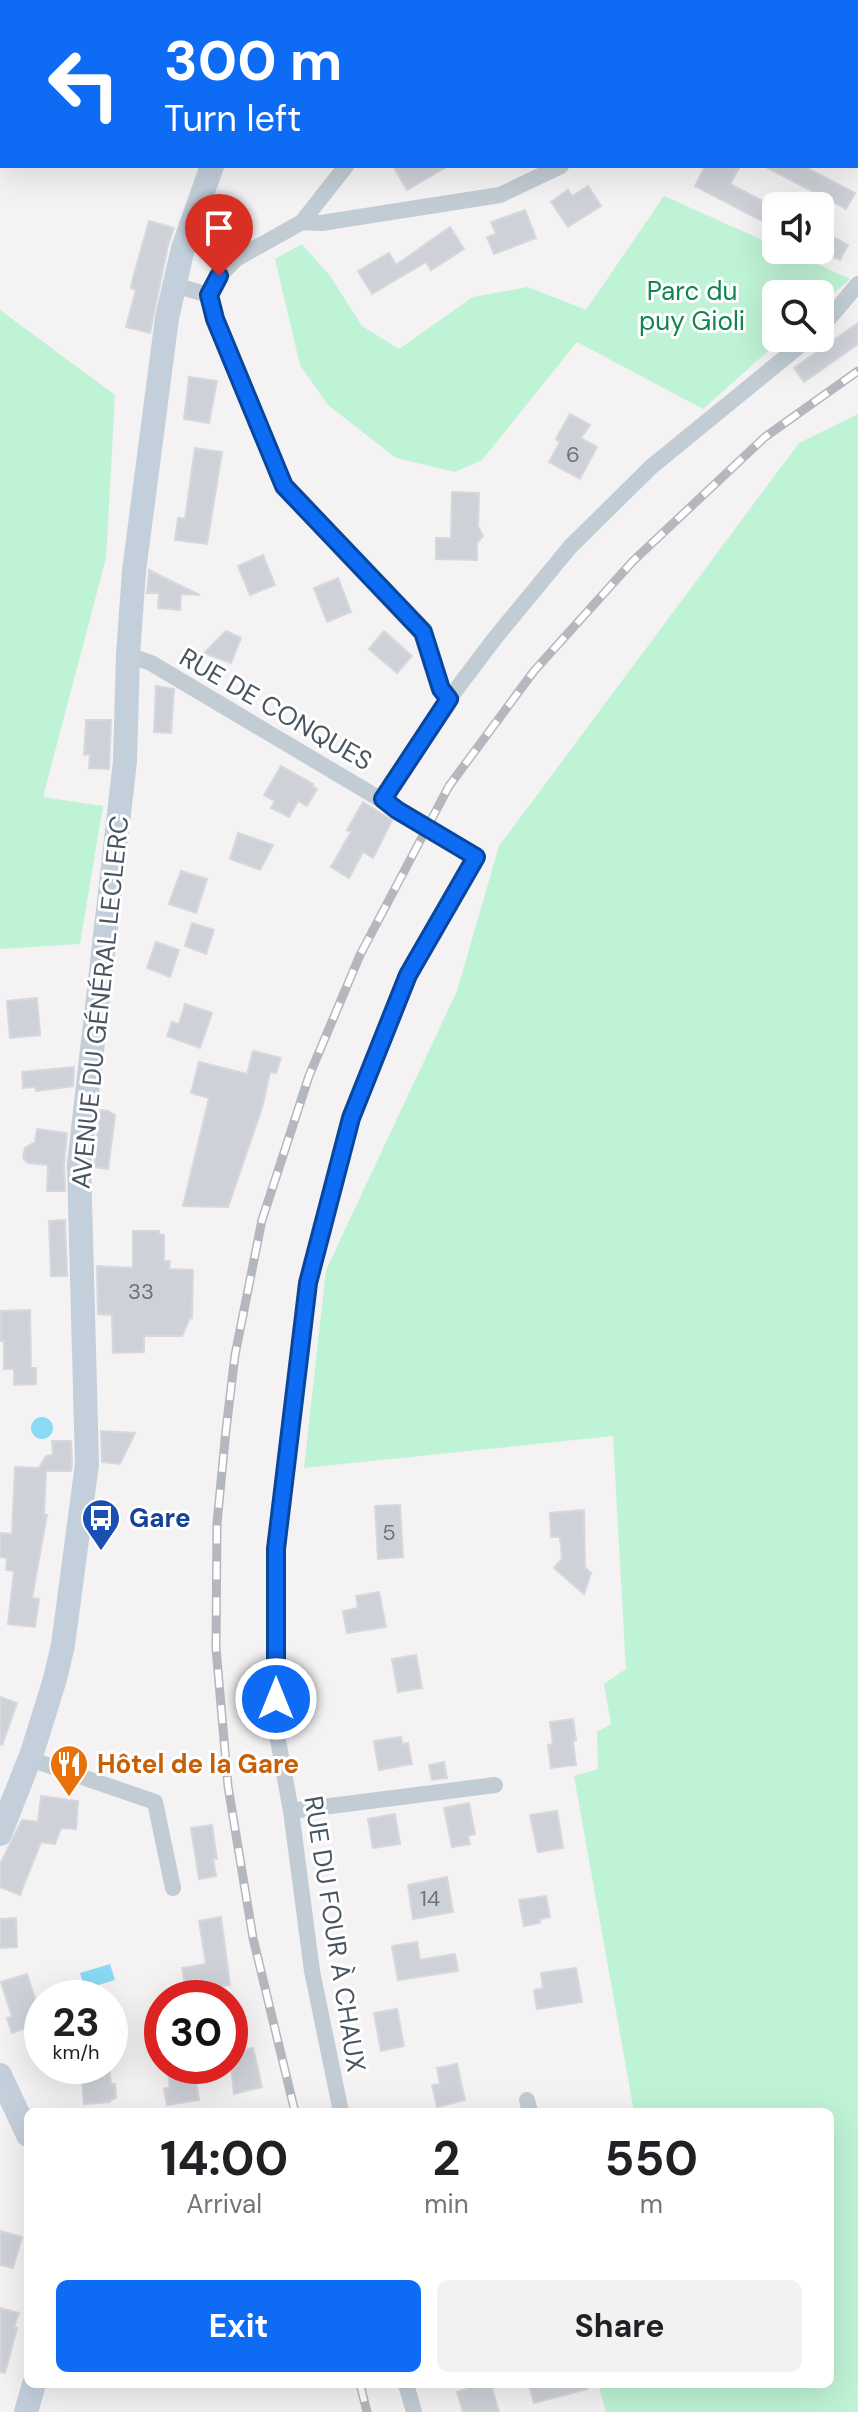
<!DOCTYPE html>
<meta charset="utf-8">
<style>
body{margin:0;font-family:"DM Sans",sans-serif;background:#f2f2f2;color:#202124;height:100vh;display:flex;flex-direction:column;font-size:30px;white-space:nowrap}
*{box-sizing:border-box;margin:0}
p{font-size:26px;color:#757577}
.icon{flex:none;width:44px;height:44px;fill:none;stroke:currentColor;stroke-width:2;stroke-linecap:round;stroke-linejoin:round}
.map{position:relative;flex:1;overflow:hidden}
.drawer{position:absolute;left:24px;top:2108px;width:810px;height:280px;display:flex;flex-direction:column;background:#fff;border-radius:12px;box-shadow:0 8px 32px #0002}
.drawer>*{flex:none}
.guide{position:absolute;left:0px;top:0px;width:858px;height:168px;box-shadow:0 8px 32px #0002;background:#0e6bf3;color:#fff;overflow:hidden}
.fabs{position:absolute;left:762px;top:192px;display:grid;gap:16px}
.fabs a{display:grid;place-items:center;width:72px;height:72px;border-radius:12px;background:#fff;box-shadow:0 8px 32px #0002;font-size:40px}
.speed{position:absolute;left:24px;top:1980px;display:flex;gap:16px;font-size:40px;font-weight:700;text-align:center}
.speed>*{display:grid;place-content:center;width:104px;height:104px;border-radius:50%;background:#fff;box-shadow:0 8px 32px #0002;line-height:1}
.speed small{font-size:20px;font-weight:400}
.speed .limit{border:12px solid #d22;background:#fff;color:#111}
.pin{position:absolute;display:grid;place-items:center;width:68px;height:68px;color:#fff;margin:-82px -34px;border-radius:50% 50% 50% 0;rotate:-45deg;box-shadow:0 0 8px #0007}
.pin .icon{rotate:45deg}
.me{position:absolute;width:88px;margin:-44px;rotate:0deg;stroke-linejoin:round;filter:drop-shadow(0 0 6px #0008)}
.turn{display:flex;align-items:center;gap:28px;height:168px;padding:0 32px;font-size:36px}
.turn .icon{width:104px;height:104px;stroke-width:2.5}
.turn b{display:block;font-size:56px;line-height:68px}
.eta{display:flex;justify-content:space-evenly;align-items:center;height:136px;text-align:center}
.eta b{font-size:48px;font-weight:700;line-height:56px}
.button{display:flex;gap:16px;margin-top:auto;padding:16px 32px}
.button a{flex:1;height:92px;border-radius:12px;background:#0e6bf3;color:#fff;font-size:32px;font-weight:700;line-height:92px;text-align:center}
.button a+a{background:#f2f2f2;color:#202124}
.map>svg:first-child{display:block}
.green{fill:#bff3d5}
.water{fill:#8adaf3}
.building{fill:#ced1d7;stroke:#d6d8de;stroke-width:2}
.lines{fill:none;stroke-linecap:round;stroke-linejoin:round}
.street{stroke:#c2ccd4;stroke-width:16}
.secondary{stroke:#c4cfdc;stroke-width:24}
.rail-casing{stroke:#b4b7bd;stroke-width:9}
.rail{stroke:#fff;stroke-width:6;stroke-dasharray:18;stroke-linecap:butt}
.street-bridge{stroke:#c2ccd4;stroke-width:16}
.route-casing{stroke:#09469e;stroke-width:20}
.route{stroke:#0e6bf3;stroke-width:14}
.labels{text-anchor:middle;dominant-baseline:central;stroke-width:6;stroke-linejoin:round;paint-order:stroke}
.number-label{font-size:22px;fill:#6a747e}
.park-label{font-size:26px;fill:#11844f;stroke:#fff}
.street-label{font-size:26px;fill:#485561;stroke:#fff}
.transit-label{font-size:26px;font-weight:bold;fill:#164399;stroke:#fff;text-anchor:start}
.food-label{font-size:26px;font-weight:bold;fill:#c56008;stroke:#fff;text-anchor:start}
</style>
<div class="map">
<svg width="858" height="2412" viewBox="0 0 858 2412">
<rect width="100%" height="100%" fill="#f4f2f2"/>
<g class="green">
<path d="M664,196L776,246V250H786L850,279L820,305V294H776V338H783L703,409L577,342L482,460L455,472L396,458L328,405L300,365L275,259L302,244L330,276L362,326L399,349L473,297L528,287L586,310Z"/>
<path d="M0,310L115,395L106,558L43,797L103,806L80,944L0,949Z"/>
<path d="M858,414V2412H606L598,2384H830V2112H634L574,1776L598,1769L597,1732L611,1724L604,1684L626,1669L613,1436L304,1468L326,1270L457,991L499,846L799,443Z"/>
</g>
<g class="water">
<circle cx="42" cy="1428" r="11"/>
<path d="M110,1964L115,1980L85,1989L80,1973Z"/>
</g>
<g class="building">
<path d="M393,166H448L407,190Z"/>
<path d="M705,166H740L730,184L776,208V228L695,186Z"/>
<path d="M764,166H803L855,193L846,209Z"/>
<path d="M588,186L601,206L568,227L551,202L568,190L572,196Z"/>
<path d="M525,210L536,238L494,254L487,237L496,234L491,222Z"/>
<path d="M149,221L174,228L168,245L150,333L126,327L136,290L131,288L133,278Z"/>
<path d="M450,227L464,249L431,270L426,262L372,294L358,271L389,253L396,265Z"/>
<path d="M820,230L848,245L840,260L820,250Z"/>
<path d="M858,323V344L804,382L794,368Z"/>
<path d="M189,377L217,381L209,423L184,419Z"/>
<path d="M570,414L590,425L581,438L597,447L580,479L549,462L560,442L556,439Z"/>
<path d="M195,448L222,452L207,544L175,540L178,518L185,519Z"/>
<path d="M452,492L479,493L478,526L483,536L477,543V560L436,559V538H451Z"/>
<path d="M263,555L275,585L250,595L238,566Z"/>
<path d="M149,570L177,584L200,595L181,594L180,610L158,608L159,593H147Z"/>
<path d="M338,578L351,612L327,622L314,588Z"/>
<path d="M226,631L241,638L231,663L204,653Z"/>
<path d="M384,631L412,656L397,673L369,649Z"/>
<path d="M156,686L174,689L171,733L154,732Z"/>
<path d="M86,720H111L109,769L89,768L90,754L84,755Z"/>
<path d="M281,766L313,784L312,786L317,789L307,806L298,801L289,817L271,808L275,801L264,795Z"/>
<path d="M363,802L392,820L373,858L363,852L349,878L331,867L351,832L347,830Z"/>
<path d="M238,833L273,845L260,870L230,859Z"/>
<path d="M181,871L207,879L196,913L169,904Z"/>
<path d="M192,923L214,930L206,954L185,946Z"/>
<path d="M156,942L179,950L170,977L147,968Z"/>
<path d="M37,998L40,1035L10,1038L7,1001Z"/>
<path d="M185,1004L212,1013L200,1048L167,1036L172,1022L179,1024Z"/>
<path d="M253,1051L281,1058L276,1073L270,1072L262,1108L228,1207L183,1206L209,1098L191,1093L199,1062L247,1074Z"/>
<path d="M74,1067L73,1086L36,1091V1087L23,1088L22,1072Z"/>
<path d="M100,1110L108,1111L115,1115L108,1169L94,1167Z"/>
<path d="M37,1129L67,1133L64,1164L65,1191H47L48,1165L28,1163L23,1158L25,1148L35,1142Z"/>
<path d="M65,1220L67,1276H51L49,1221Z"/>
<path d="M133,1231H159V1234L164,1235V1261H170L169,1269L193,1270L192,1318H190L182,1336H144V1352L113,1353L112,1315L98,1314L97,1266L133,1268Z"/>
<path d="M30,1310L31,1368H36V1384L14,1385V1369H4V1341H1V1311Z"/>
<path d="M101,1431L135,1433L120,1464L102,1462Z"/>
<path d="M52,1441H71L72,1463L71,1471H46L44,1514L47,1515L32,1598L39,1599L35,1627L8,1624L14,1571L6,1570L7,1558L0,1557V1533L12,1534L15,1467L39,1468L46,1456L53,1455Z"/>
<path d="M400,1505L403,1557L378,1559L375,1506Z"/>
<path d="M584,1510L585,1567L591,1573L584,1594L554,1568L562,1559L560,1537H551L550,1513Z"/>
<path d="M379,1592L386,1627L347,1633L343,1611L358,1608L356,1596Z"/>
<path d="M416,1655L422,1688L398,1692L392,1659Z"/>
<path d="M0,1697L17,1703L2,1745L0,1744Z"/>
<path d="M573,1719L576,1740L573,1741L576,1765L551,1768L548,1745L553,1744L550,1722Z"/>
<path d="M401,1737L402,1744L408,1743L412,1764L379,1770L374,1741Z"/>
<path d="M444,1762L447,1778L432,1780L429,1765Z"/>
<path d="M41,1796L78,1801L76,1829L61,1828L55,1844L41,1842L20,1895L0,1887V1864L22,1820L38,1822Z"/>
<path d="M469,1803L475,1834L468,1836L470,1844L452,1847L444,1808Z"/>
<path d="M557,1811L563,1848L538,1852L530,1815Z"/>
<path d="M395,1814L400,1844L373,1848L368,1819Z"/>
<path d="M212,1825L217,1859H213L216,1876L199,1879L191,1828Z"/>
<path d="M447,1877L453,1912L413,1919L408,1885Z"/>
<path d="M546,1896L550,1917L540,1919V1923L524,1926L519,1900Z"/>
<path d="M221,1917L230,1985L186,1992L182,1968L206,1964L199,1921Z"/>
<path d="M16,1918L17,1947L0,1948V1919Z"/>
<path d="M417,1942L420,1960L455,1954L458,1971L398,1980L392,1946Z"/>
<path d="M576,1968L582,2002L537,2009L534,1990L543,1988L541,1973Z"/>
<path d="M27,1974L38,2008L42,2007L41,2060L28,2027L12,2033L7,2018L12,2017L1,1982Z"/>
<path d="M397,2009L404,2046L381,2051L374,2013Z"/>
<path d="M253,2048L262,2087L234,2094L230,2054Z"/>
<path d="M457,2064L465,2100L437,2107L432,2085L440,2084L437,2068Z"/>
<path d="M76,2066H109L111,2084H115L116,2098L110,2100V2102L84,2104L82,2081L77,2082Z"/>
<path d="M167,2066H194L199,2100L167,2105L164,2089L170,2087Z"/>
<path d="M0,2231L22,2237L13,2268L0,2265Z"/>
<path d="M0,2308L19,2313L14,2327L17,2328L5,2373L0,2372Z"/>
<path d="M465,2384H491L499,2412H463L457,2392L467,2389Z"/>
<path d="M529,2384H586L587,2389L534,2403Z"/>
</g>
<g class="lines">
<g class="street">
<path d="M814,0L816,2"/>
<path d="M856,37L858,39"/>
<path d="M302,222L321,223L500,195L561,166"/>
<path d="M174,285L209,295L215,319L284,486L423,632L441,689L449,699"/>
<path d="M209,295L219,276L236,259L302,222L346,166"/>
<path d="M820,329L858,284"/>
<path d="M128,655L151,663L390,805"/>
<path d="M383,799L449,699L495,638L570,547L651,467L809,338"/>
<path d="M30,1759L155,1802L173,1888"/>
<path d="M291,1811L495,1785"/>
<path d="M527,2100L530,2112"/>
<path d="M341,2112L312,1971L291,1811L276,1729V1549L308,1283L351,1118L408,975L476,857L462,849"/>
<path d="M406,2384L414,2412"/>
</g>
<g class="secondary">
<path d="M277,2L278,0"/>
<path d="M0,1834L32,1753L55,1679L63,1645L87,1464L79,1164L125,761L128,655L134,571L167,318L183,248L212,166"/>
<path d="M0,2075L28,2135"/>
<path d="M26,2412L34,2384"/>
</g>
<g class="rail-casing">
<g id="rail">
<path d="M295,2112L253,1938L228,1786L216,1648L217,1523L226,1430L235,1355L262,1220L309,1076L360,955L449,786L534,671L633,561L765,437L858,371"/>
<path d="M360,2384L367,2412"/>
</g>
</g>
<use href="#rail" class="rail"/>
<path class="street-bridge" d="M397,810L462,849"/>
</g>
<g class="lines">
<g class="route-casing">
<path id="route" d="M219,276L209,295L215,319L284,486L423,632L441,689L449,699L383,799L397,810L476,857L408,975L351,1118L308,1283L276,1549V1699"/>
</g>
<use href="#route" class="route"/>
</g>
<defs>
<g id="bus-pin" transform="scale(2)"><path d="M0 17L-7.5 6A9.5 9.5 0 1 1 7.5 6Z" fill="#1a4fb4" stroke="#fff"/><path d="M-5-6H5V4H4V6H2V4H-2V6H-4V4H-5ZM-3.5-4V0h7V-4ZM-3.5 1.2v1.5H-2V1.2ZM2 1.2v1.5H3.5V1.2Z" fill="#fff"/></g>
<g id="restaurant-pin" transform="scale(2)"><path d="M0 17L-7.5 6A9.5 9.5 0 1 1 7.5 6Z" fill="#e8710a" stroke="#fff"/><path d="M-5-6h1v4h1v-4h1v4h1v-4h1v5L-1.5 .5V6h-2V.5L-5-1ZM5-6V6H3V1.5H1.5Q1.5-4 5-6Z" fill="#fff"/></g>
</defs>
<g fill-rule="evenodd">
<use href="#bus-pin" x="101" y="1518"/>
<use href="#restaurant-pin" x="69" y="1764"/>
</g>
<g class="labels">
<g class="number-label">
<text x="573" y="454">6</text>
<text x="141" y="1291">33</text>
<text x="389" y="1532">5</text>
<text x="430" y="1898">14</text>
</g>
<g class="park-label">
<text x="692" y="291">Parc du<tspan x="692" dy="30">puy Gioli</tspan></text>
</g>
<g class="street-label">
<text transform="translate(276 709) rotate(30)">RUE DE CONQUES</text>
<text transform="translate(100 1002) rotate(-84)">AVENUE DU GÉNÉRAL LECLERC</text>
<text transform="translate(335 1934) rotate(81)">RUE DU FOUR À CHAUX</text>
</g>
<g class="transit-label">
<text x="129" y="1518">Gare</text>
</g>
<g class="food-label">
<text x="97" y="1764">Hôtel de la Gare</text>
</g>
</g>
</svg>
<div class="fabs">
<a><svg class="icon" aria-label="sound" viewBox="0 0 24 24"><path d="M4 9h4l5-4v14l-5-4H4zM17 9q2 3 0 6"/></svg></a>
<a><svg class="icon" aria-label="search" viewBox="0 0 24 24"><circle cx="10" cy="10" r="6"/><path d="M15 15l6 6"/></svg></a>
</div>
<div class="speed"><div>23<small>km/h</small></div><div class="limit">30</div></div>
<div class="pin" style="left:219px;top:276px;background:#d93025"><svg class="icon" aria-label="arrive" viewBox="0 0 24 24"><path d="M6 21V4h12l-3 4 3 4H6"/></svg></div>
<svg class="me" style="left:276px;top:1699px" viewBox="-20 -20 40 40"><circle r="17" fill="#0e6bf3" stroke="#fff" stroke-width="3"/><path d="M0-11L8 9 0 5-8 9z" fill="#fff"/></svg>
<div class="guide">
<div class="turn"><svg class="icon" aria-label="left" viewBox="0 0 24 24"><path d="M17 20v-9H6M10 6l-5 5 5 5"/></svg><div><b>300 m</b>Turn left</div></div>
</div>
<section class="drawer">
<div class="eta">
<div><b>14:00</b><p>Arrival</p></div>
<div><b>2</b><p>min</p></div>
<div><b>550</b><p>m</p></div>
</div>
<div class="button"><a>Exit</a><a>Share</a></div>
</section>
</div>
